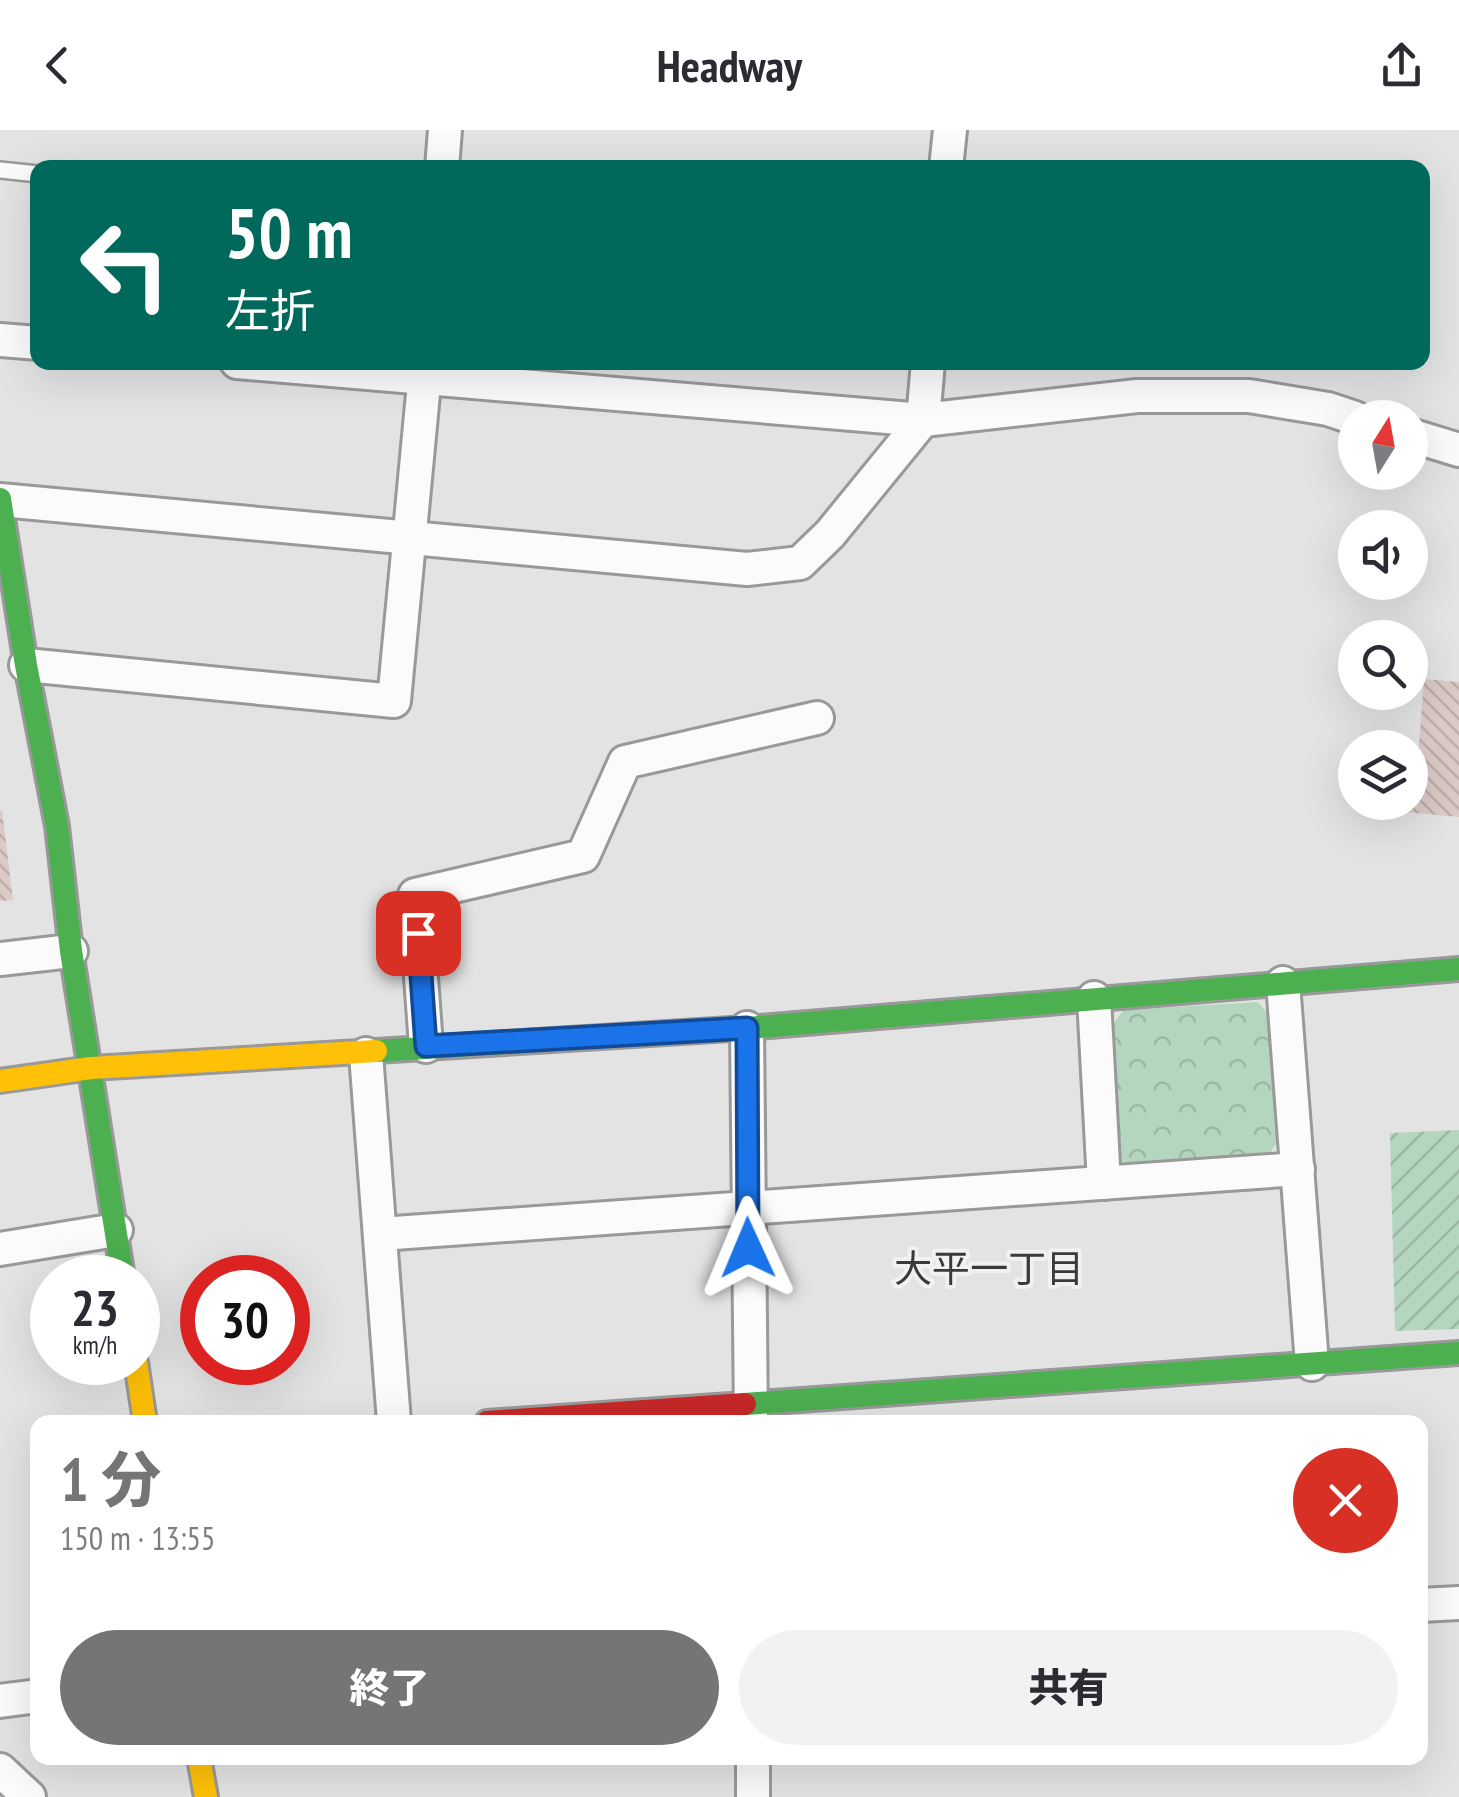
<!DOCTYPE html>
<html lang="ja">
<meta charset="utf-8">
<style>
body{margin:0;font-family:"PT Sans Narrow","Noto Sans JP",sans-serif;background:#f2f2f3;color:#2b2b33;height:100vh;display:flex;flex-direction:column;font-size:38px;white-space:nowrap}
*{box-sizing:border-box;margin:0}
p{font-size:32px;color:#7c7c81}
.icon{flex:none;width:55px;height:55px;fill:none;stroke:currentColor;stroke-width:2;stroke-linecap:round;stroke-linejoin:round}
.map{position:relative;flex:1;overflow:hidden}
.details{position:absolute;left:30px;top:1285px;width:1398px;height:350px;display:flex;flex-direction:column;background:#fff;border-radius:20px;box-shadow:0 10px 40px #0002}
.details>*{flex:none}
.top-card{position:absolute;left:30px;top:30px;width:1400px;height:210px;border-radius:20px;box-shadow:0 10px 40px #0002;background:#00695c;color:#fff;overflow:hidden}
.needle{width:65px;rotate:11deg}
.fabs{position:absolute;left:1338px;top:270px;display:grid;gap:20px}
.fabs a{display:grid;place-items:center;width:90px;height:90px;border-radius:50%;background:#fff;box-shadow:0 10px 40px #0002;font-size:50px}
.speed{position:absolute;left:30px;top:1125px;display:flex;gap:20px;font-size:50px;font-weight:700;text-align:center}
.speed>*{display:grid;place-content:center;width:130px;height:130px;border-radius:50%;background:#fff;box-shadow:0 10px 40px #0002;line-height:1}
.speed small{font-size:25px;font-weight:400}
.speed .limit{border:15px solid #d22;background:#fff;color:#111}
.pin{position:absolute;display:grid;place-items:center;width:85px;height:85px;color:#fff;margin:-42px;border-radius:20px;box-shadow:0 5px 15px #0006}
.me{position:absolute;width:110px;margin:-55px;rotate:359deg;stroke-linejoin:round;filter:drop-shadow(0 0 8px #0008)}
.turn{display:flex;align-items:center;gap:35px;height:210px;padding:0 30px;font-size:45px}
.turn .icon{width:130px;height:130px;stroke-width:2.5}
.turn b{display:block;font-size:70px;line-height:85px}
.round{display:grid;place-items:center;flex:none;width:105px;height:105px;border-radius:52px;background:#f2f2f3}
.headline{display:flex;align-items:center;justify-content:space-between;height:170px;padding:0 30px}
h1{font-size:60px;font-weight:800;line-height:75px;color:#757576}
.primary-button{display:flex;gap:20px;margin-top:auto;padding:20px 30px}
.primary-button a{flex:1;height:115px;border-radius:60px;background:#757576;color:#fff;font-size:40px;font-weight:800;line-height:115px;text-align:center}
.primary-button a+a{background:#f2f2f3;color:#2b2b33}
header{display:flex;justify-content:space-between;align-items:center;height:130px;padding:0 30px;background:#fff;font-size:45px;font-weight:800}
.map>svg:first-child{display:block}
.park{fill:url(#park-crowns)}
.garden{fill:url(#garden-furrows)}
.building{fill:url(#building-back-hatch)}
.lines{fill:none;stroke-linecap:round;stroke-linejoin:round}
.lane-casing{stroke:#999;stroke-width:20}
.street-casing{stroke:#999;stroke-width:38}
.fast-casing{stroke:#999;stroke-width:28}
.slow-casing{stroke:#999;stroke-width:28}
.jam-casing{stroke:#999;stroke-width:28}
.lane{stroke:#fbfbfb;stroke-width:15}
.street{stroke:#fbfbfb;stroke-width:32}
.fast{stroke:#4caf50;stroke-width:22}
.slow{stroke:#ffc107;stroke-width:22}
.jam{stroke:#c62828;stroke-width:22}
.route-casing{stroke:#114b97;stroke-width:25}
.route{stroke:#1a73e8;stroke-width:18}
.labels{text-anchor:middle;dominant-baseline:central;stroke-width:8;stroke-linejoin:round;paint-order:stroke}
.neighbourhood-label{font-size:38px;fill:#3a3a3b;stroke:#eff1f2}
</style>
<header><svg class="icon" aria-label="back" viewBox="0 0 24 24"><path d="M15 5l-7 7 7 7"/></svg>Headway<svg class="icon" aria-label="share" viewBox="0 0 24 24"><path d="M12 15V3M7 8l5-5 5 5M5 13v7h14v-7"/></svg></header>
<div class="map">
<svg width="1459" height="1667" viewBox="0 0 1459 1667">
<defs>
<pattern id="park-crowns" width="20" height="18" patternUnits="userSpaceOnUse" patternTransform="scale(2.5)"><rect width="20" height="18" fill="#b4d6be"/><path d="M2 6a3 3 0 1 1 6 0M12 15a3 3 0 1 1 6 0" fill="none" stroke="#9cb8a4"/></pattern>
<pattern id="garden-furrows" width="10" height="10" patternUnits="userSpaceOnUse" patternTransform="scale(2.5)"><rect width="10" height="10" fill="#b4d6be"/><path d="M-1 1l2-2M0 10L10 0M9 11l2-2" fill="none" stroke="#9cb8a4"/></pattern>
<pattern id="building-back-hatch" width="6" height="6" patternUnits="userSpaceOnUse" patternTransform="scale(2.5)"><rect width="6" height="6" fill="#dbcac6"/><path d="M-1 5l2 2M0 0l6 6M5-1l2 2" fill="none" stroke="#bdaeab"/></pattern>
</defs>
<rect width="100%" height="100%" fill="#e3e3e4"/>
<path class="park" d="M1258,872L1271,887L1282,1006L1266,1028L1134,1036L1115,1028L1109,899L1124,880Z"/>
<path class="garden" d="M1459,1000V1199L1395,1201L1390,1003Z"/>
<g class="building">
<path d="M1424,549L1459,552V687L1393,681L1394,672H1410V652L1416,653Z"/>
<path d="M2,680L13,770L0,771V681Z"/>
</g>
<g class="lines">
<g class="lane-casing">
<path id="lane" d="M0,40L38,44"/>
</g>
<g class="street-casing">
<g id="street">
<path d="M442,38L445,0"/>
<path d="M946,38L950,0"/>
<path d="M0,210L38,213"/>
<path d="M237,232L923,290L1137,266H1249L1328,279L1355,288"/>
<path d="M1410,305L1459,320"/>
<path d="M0,370L747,439L800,433L830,404L923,290L928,232"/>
<path d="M26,535L394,571L426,232"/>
<path d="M0,829L71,821"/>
<path d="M1283,853L1312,1234"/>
<path d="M1094,868L1104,1053"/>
<path d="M747,898L751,1292"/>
<path d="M426,916L415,765L583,726L625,632L817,588"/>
<path d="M366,924L394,1292"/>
<path d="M380,1104L1298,1039"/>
<path d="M0,1119L116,1100"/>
<path d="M1420,1475L1459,1473"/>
<path d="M0,1571L38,1566"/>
<path d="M753,1628V1667"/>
<path d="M0,1640L29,1667"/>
</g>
</g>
<g class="fast-casing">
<g id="fast">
<path d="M0,369L26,535L57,696L71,821L123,1148"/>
<path d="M376,921L747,898L1459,839"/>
<path d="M745,1274L1459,1223"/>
</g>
</g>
<g class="slow-casing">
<g id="slow">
<path d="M0,951L91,938L376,921"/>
<path d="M136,1232L145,1292"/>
<path d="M199,1628L206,1667"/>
</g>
</g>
<g class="jam-casing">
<path id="jam" d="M487,1292L745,1274"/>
</g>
<use href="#lane" class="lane"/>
<use href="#street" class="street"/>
<use href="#fast" class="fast"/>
<use href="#slow" class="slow"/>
<use href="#jam" class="jam"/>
</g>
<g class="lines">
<g class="route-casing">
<path id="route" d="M418,803L426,916L747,898L748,1118"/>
</g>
<use href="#route" class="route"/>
</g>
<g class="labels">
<g class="neighbourhood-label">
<text x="989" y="1137">大平一丁目</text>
</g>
</g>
</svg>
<div class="fabs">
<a><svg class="needle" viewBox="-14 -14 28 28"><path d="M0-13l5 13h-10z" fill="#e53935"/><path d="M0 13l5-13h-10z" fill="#7c7c81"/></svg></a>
<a><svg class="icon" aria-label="sound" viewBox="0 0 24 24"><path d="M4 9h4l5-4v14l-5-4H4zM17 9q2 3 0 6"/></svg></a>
<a><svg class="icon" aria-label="search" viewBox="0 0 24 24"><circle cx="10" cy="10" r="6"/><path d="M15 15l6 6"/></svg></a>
<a><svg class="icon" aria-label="layers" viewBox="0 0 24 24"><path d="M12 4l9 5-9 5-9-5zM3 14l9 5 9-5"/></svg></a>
</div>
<div class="speed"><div>23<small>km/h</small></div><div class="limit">30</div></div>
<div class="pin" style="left:418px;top:803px;background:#d93025"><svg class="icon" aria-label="arrive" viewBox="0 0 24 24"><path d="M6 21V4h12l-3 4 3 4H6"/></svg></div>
<svg class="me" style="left:748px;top:1118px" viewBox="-20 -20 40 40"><path d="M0-17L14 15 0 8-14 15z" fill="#1a73e8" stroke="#fff" stroke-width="4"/></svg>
<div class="top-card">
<div class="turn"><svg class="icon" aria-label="left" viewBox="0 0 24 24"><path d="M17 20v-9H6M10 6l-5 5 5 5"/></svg><div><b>50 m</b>左折</div></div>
</div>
<section class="details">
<div class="headline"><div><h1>1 分</h1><p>150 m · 13:55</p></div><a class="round" style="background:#d93025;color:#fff"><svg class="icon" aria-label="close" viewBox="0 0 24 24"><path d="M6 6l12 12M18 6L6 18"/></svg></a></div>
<div class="primary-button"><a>終了</a><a>共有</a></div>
</section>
</div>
